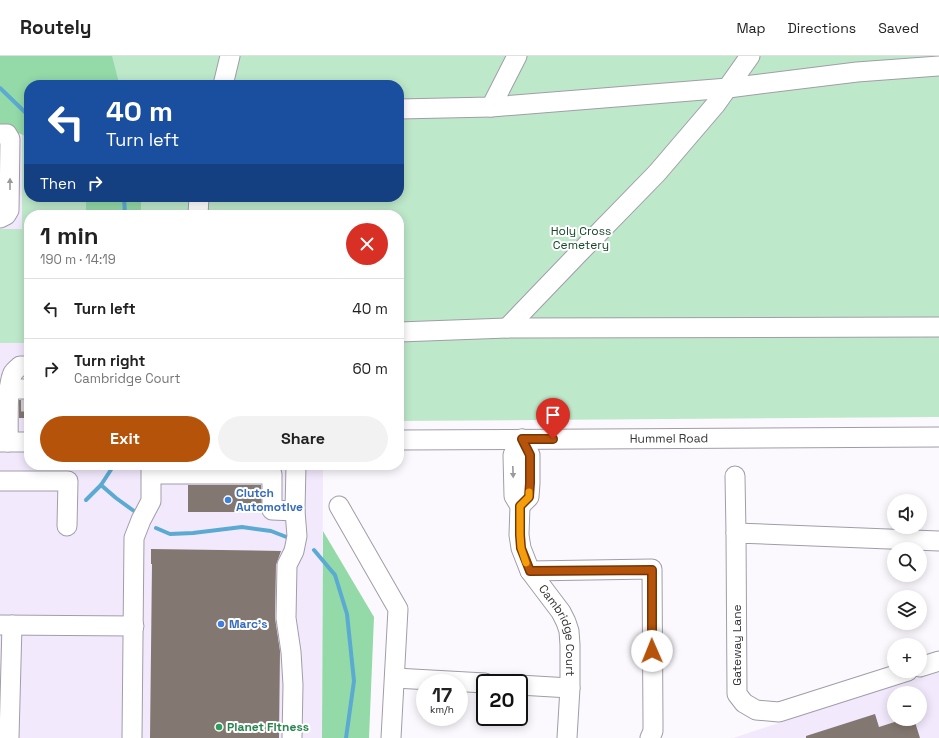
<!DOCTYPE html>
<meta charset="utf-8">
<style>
body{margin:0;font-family:"Space Grotesk",sans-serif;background:#f2f2f2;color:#222;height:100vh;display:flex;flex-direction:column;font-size:15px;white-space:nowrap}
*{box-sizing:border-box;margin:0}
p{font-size:13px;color:#767676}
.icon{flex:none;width:22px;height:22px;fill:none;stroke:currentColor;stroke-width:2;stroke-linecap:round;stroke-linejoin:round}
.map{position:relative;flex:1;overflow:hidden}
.panel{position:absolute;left:24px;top:154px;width:380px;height:260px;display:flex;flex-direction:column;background:#fff;border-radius:16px;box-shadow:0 2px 10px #0003}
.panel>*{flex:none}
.top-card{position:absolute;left:24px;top:24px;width:380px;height:122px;border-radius:16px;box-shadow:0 2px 10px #0003;background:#1a4fa0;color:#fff;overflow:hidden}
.tools{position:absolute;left:887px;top:438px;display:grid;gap:8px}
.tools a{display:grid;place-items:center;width:40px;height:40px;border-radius:50%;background:#fff;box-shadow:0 2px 10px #0003;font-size:20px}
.speed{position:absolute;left:416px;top:618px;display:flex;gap:8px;font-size:20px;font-weight:700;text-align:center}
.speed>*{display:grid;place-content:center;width:52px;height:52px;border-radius:50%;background:#fff;box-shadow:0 2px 10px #0003;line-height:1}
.speed small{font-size:10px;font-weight:400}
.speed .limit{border:2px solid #111;border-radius:6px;background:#fff;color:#111}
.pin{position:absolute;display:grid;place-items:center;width:34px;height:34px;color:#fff;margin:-41px -17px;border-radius:50% 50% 50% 0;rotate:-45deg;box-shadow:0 0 4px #0007}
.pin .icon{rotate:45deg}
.me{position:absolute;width:44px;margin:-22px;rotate:359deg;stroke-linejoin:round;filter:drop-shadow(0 0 3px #0008)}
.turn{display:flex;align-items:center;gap:14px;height:84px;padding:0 16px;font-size:18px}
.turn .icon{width:52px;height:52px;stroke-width:2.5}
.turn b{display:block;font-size:28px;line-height:34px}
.then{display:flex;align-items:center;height:38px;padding:0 16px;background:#0003;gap:8px;font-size:15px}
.round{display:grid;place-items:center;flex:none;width:42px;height:42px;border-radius:21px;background:#f2f2f2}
.head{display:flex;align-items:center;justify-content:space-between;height:68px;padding:0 16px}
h1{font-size:24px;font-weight:600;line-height:30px}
.primary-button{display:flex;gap:8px;margin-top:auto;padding:8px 16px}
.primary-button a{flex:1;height:46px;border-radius:24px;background:#b45309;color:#fff;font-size:16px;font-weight:600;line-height:46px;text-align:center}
.primary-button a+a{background:#f2f2f2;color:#222}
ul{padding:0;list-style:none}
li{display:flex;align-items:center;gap:12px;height:60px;padding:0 16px;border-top:1px solid #e0e0e0}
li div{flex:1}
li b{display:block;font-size:15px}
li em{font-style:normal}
header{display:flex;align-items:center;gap:24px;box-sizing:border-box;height:56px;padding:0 20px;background:#fff;border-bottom:1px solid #e0e0e0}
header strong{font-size:19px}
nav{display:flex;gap:22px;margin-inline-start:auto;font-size:14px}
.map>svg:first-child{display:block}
.built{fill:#f2e9fd;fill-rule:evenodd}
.green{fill:#bee8ca}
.forest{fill:#94d9a8}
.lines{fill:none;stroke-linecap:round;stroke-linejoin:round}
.stream{stroke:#5baad2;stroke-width:4}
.building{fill:#837871}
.minor-tunnel{stroke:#d3d1d6;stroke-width:19;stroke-dasharray:19 10;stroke-linecap:butt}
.minor-casing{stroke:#a19da8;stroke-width:21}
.minor{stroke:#fff;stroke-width:19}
.oneway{fill:#9a999b}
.route-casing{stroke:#753606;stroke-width:10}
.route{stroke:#b45309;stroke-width:7}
.slow{stroke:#f59e0b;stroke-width:7}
.shop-dot{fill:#3f7fe0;stroke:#fff;stroke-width:1.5}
.leisure-dot{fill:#2e9e5b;stroke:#fff;stroke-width:1.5}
.labels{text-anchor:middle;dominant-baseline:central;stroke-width:4;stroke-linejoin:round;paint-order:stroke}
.park-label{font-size:12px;fill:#16492a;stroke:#fff}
.street-label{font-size:12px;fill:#353337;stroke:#fff}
.shop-label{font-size:12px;font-weight:bold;fill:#366cbe;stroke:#fff;text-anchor:start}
.leisure-label{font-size:12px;font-weight:bold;fill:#27864d;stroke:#fff;text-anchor:start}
</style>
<header>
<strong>Routely</strong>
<nav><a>Map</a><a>Directions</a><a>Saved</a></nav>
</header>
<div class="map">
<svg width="939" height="682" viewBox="0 0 939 682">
<rect width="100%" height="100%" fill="#fbf9fe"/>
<g class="built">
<path d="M0,71H6L22,78V173H0Z"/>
<rect x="0" y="287" width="29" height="94"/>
<path d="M0,394H29V409H323L322,682H0Z"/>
<path d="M939,615V682H733L818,654ZM894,637H920V663H894Z"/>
</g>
<g class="green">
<path d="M0,0H939V361L399,365V159H126V141H399V29H29Z"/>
<path d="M22,78L29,82V141H86V159H29V287H0V173H22Z"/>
</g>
<g class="forest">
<path d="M0,0H112L119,27L116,29H29V82L6,71H0Z"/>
<rect x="86" y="141" width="55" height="18"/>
<path d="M323,475L374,561L369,682H322Z"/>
</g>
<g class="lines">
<g class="stream">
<path d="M0,32L29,60"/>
<path d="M124,141L125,159"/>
<path d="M114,409L101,429L116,442L134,455"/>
<path d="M86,444L101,429"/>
<path d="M156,472L170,478L193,477L242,471L271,475L289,482"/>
<path d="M314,494L335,519L347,558L354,625L346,682"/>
</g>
</g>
<g class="building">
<rect x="19" y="344" width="10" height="18"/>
<path d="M188,429H261L262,456H188Z"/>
<path d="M151,493L281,495L276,509L275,562L280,595L279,682H150L152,508H151Z"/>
<path d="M875,658L879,671L904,663H914L920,682H806V680Z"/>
</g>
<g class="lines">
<path class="minor-tunnel" d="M21,346H29"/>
<g class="minor-casing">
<g id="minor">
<path d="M223,29L230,0"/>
<path d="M491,51L517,0"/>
<path d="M399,53L491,51L728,32L857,16L939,10"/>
<path d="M0,78H7L10,83L9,154L6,159L0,162"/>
<path d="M198,159L199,141"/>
<path d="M507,272L578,198L657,117L716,48L750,0"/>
<path d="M399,276L507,272L939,271"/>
<path d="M9,333H29"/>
<path id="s1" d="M522,383L513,399L514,440L520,450L519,479L521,492L530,515L561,556L566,566L569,575L570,589V632L567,682"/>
<path id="s2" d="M399,384L939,381"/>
<path d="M0,386H29"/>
<path d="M8,386C9,368 6,332 13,317C15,314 17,313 20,310H29"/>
<path d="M152,418H272V454L295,455L296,409"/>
<path d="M735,420L736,477"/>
<path d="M0,425H68L67,470"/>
<path d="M339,450L398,553L391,682"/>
<path d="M520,450L529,441L530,427V399L522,383"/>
<path d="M530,515L652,513L653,667V675L650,682"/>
<path d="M0,569L134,570"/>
<path d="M920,611L939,605"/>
<path d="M908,615L779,656L756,654L744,647L737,638L736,477L939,485"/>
<path d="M395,622L485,627"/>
<path d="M519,629L570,632"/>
<path d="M9,682L12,569"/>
<path d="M132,682L134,482L141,464L151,445V409"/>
<path d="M292,682L293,629L291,596L286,562L287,509L294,495L297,480L295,455"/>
</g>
</g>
<use href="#minor" class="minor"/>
</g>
<defs><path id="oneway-solid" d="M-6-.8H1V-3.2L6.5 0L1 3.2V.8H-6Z"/></defs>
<g class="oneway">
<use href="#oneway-solid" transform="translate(10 128) rotate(-90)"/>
<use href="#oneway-solid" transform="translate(513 416) rotate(88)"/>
</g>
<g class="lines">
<g class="route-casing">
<path id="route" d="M553,383H522L530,399V427L529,441L520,450V479L521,492L530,515L652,514V595"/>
</g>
<use href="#route" class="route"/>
<path class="slow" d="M526,507L521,492L520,479V450L529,441V436"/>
</g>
<g class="shop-dot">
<circle cx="228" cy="444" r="4"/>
<circle cx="221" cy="568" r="4"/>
</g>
<circle class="leisure-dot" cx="219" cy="671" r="4"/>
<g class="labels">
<g class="park-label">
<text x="581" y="175">Holy Cross<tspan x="581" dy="14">Cemetery</tspan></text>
</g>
<g class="street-label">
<text stroke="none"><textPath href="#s2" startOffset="270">Hummel Road</textPath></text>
<text stroke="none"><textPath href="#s1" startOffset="206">Cambridge Court</textPath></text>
<text transform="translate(737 589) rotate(-90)">Gateway Lane</text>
</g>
<g class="shop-label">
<text x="236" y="437">Clutch<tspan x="236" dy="14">Automotive</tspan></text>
<text x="229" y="568">Marc's</text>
</g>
<g class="leisure-label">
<text x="227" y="671">Planet Fitness</text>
</g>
</g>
</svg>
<div class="tools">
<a><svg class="icon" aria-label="sound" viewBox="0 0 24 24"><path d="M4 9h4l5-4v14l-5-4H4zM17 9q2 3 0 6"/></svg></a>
<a><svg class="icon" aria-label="search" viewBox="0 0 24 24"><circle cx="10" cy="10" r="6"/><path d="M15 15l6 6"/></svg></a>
<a><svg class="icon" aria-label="layers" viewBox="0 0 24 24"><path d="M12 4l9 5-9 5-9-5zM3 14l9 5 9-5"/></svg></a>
<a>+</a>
<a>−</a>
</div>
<div class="speed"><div>17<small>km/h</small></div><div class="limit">20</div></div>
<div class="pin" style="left:553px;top:383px;background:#d93025"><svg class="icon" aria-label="arrive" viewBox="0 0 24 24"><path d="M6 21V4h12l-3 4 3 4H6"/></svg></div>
<svg class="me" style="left:652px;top:595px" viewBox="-20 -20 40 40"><circle r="19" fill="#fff"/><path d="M0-13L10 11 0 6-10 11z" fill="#b45309"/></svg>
<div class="top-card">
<div class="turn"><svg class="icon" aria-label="left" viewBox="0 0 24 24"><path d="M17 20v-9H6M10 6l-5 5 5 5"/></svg><div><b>40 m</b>Turn left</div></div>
<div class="then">Then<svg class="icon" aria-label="right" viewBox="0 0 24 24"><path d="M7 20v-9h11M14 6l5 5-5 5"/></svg></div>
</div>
<section class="panel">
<div class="head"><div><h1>1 min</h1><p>190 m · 14:19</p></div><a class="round" style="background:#d93025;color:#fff"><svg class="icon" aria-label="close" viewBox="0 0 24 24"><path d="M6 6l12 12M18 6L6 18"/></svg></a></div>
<ul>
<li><svg class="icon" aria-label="left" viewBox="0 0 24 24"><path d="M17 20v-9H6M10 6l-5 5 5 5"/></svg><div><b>Turn left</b></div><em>40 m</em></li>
<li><svg class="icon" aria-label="right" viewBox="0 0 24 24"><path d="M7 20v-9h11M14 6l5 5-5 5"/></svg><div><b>Turn right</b><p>Cambridge Court</p></div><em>60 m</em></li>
</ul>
<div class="primary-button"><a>Exit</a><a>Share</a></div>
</section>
</div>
